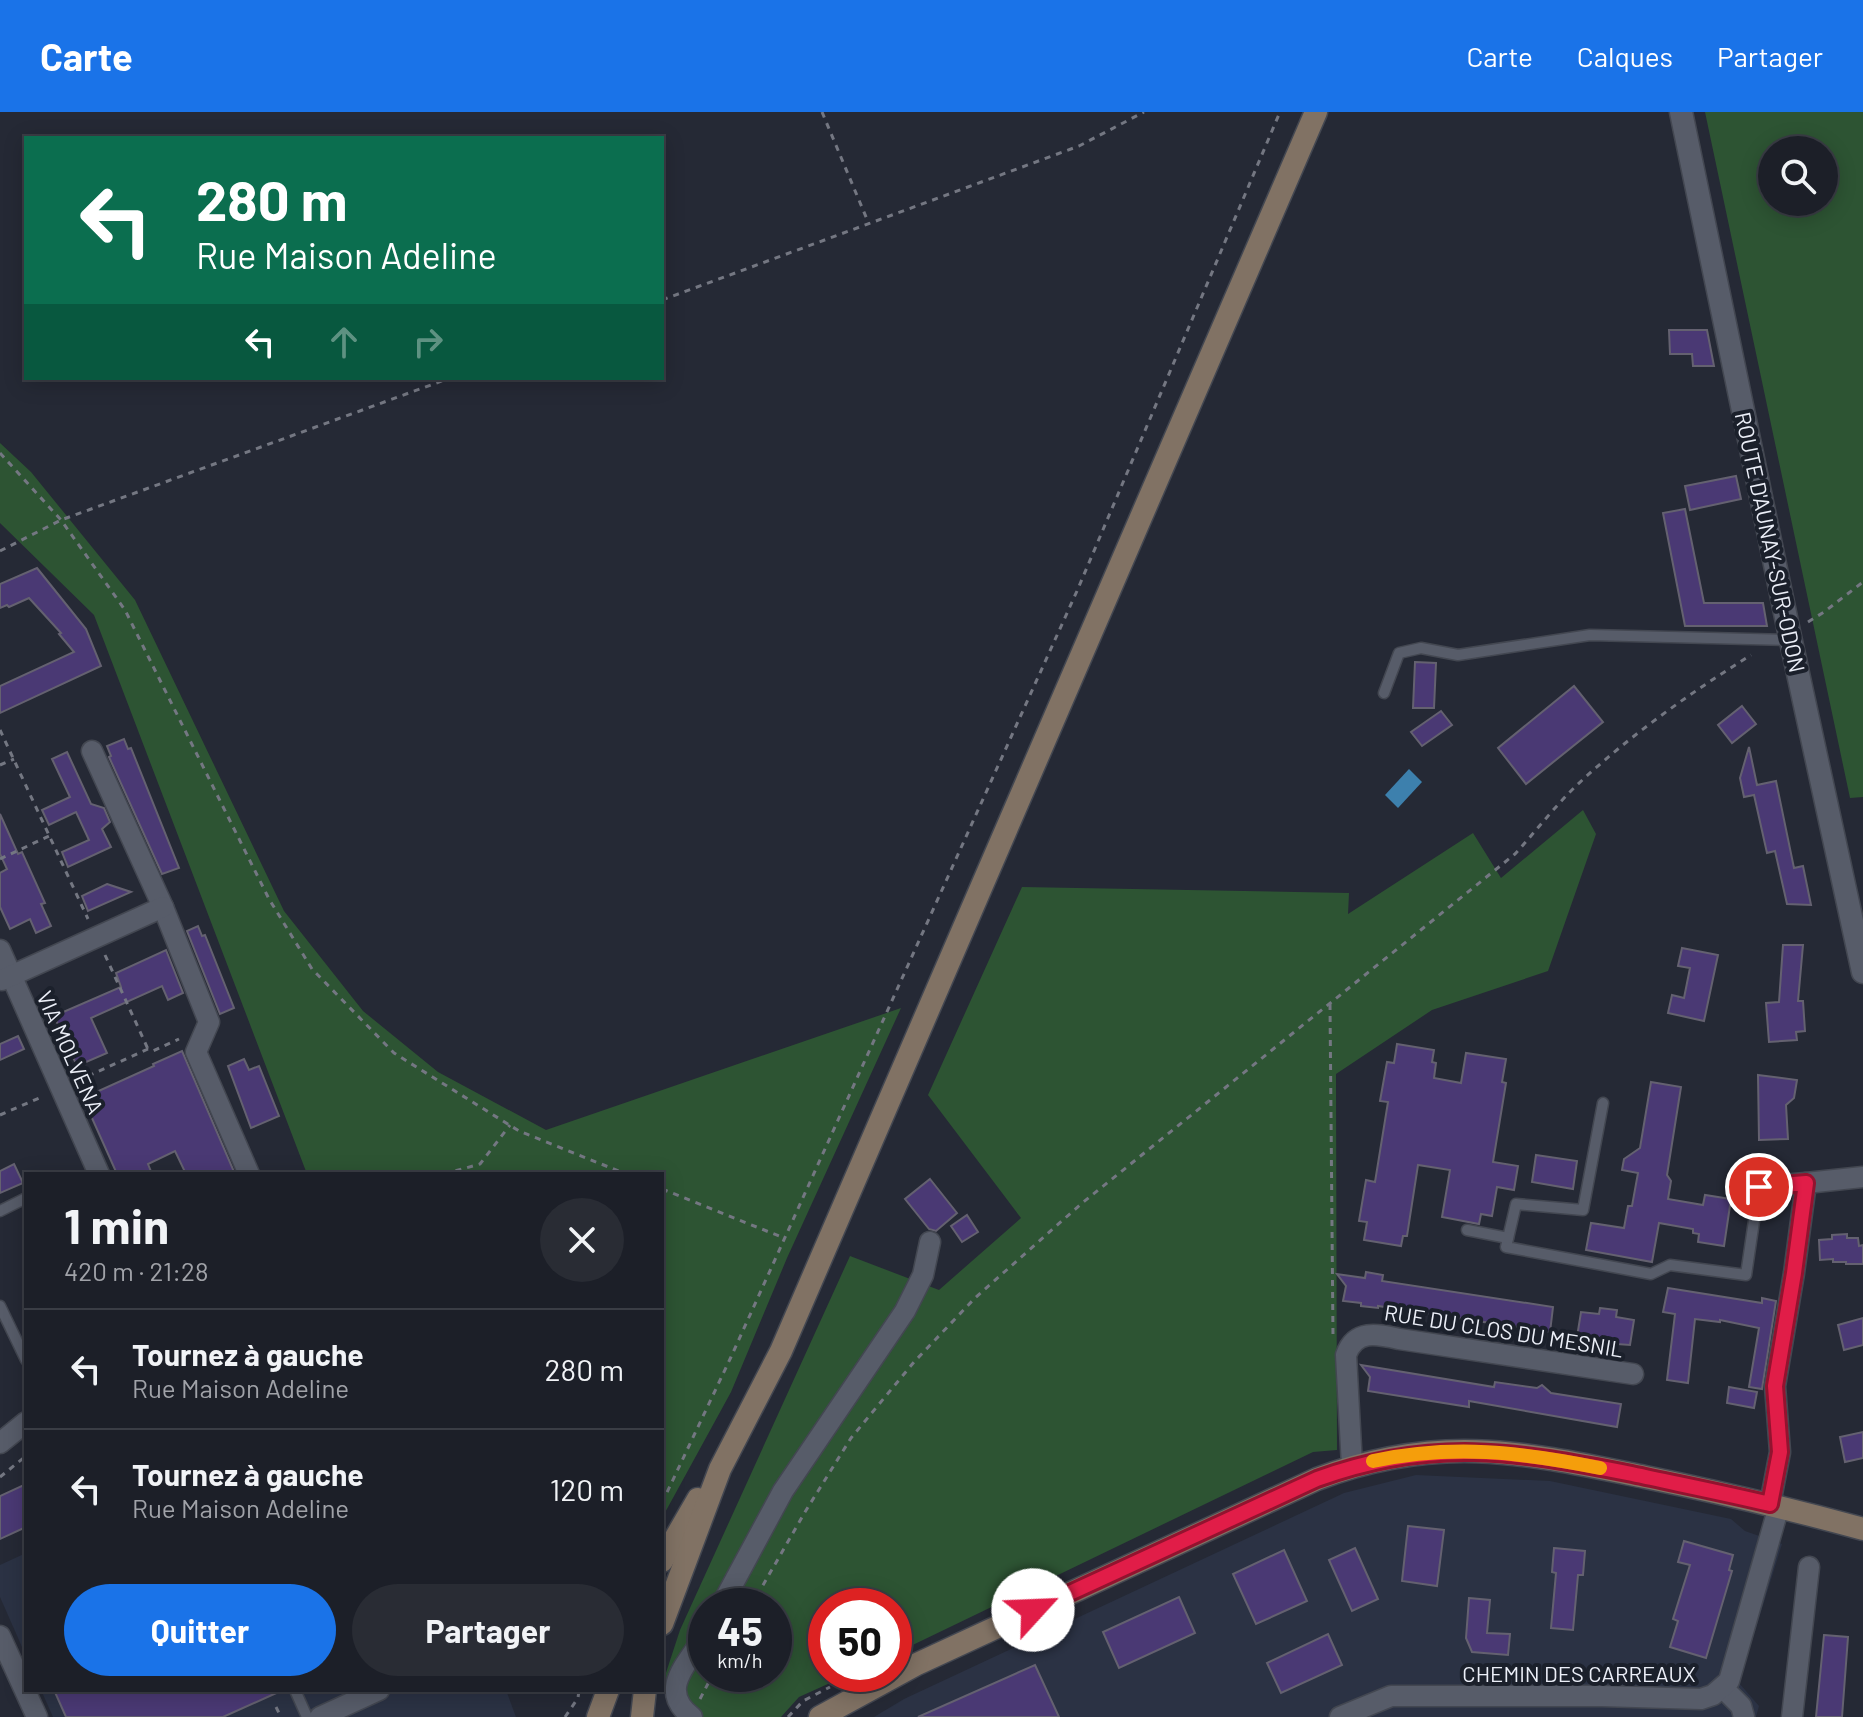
<!DOCTYPE html>
<html lang="fr">
<meta charset="utf-8">
<style>
body{margin:0;font-family:Barlow,sans-serif;background:#292c34;color:#f1f3f6;height:100vh;display:flex;flex-direction:column;font-size:30px;white-space:nowrap}
*{box-sizing:border-box;margin:0}
p{font-size:26px;color:#a0a2a8}
.icon{flex:none;width:44px;height:44px;fill:none;stroke:currentColor;stroke-width:2;stroke-linecap:round;stroke-linejoin:round}
.map{position:relative;flex:1;overflow:hidden}
.details{position:absolute;left:24px;top:1060px;width:640px;height:520px;display:flex;flex-direction:column;background:#1c1f28;border-radius:0px;box-shadow:0 4px 20px #0003,0 0 0 2px #3a3d45}
.details>*{flex:none}
.hud{position:absolute;left:24px;top:24px;width:640px;height:244px;border-radius:0px;box-shadow:0 4px 20px #0003,0 0 0 2px #3a3d45;background:#0b6e4f;color:#fff;overflow:hidden}
.tools{position:absolute;left:1758px;top:24px;display:grid;gap:16px}
.tools a{display:grid;place-items:center;width:80px;height:80px;border-radius:50%;background:#1c1f28;box-shadow:0 4px 20px #0003,0 0 0 2px #3a3d45;font-size:40px}
.speed{position:absolute;left:688px;top:1476px;display:flex;gap:16px;font-size:40px;font-weight:700;text-align:center}
.speed>*{display:grid;place-content:center;width:104px;height:104px;border-radius:50%;background:#1c1f28;box-shadow:0 4px 20px #0003,0 0 0 2px #3a3d45;line-height:1}
.speed small{font-size:20px;font-weight:400}
.speed .limit{border:12px solid #d22;background:#fff;color:#111}
.pin{position:absolute;display:grid;place-items:center;width:68px;height:68px;color:#fff;margin:-34px;border:4px solid #fff;border-radius:50%;box-shadow:0 2px 8px #0007}
.me{position:absolute;width:88px;margin:-44px;rotate:65deg;stroke-linejoin:round;filter:drop-shadow(0 0 6px #0008)}
.turn{display:flex;align-items:center;gap:28px;height:168px;padding:0 40px;font-size:36px}
.turn .icon{width:104px;height:104px;stroke-width:2.5}
.turn b{display:block;font-size:56px;line-height:68px}
.lanes{display:flex;align-items:center;height:76px;padding:0 40px;background:#0003;justify-content:center;gap:40px;direction:ltr}
.lanes .off{opacity:.35}
.round{display:grid;place-items:center;flex:none;width:84px;height:84px;border-radius:42px;background:#292c34}
.head{display:flex;align-items:center;justify-content:space-between;height:136px;padding:0 40px}
h1{font-size:48px;font-weight:700;line-height:60px}
.button{display:flex;gap:16px;margin-top:auto;padding:16px 40px}
.button a{flex:1;height:92px;border-radius:48px;background:#1a73e8;color:#fff;font-size:32px;font-weight:700;line-height:92px;text-align:center}
.button a+a{background:#292c34;color:#f1f3f6}
ul{padding:0;list-style:none}
li{display:flex;align-items:center;gap:24px;height:120px;padding:0 40px;border-top:2px solid #3a3d45}
li div{flex:1}
li b{display:block;font-size:30px}
li em{font-style:normal}
header{display:flex;align-items:center;gap:48px;box-sizing:border-box;height:112px;padding:0 40px;background:#1a73e8;color:#fff}
header strong{font-size:38px}
nav{display:flex;gap:44px;margin-inline-start:auto;font-size:28px}
.map>svg:first-child{display:block}
.built{fill:#2b3244}
.green{fill:#2d5433;fill-rule:evenodd}
.water{fill:#3d80ad}
.building{fill:#4a3974;stroke:#646170;stroke-width:2}
.lines{fill:none;stroke-linecap:round;stroke-linejoin:round}
.service-casing{stroke:#434751;stroke-width:13}
.minor-casing{stroke:#434751;stroke-width:23}
.tertiary-casing{stroke:#434751;stroke-width:25}
.secondary-casing{stroke:#434751;stroke-width:25}
.path{stroke:#747782;stroke-width:3;stroke-dasharray:6 6;stroke-linecap:butt}
.service{stroke:#575c69;stroke-width:10}
.minor{stroke:#575c69;stroke-width:20}
.tertiary{stroke:#575c69;stroke-width:22}
.secondary{stroke:#817264;stroke-width:22}
.route-casing{stroke:#92132f;stroke-width:20}
.route{stroke:#e11d48;stroke-width:14}
.slow{stroke:#f59e0b;stroke-width:14}
.labels{text-anchor:middle;dominant-baseline:central;stroke-width:8;stroke-linejoin:round;paint-order:stroke}
.street-label{font-size:22px;fill:#eceff8;stroke:#1b202b}
</style>
<header>
<strong>Carte</strong>
<nav><a>Carte</a><a>Calques</a><a>Partager</a></nav>
</header>
<div class="map">
<svg width="1863" height="1605" viewBox="0 0 1863 1605">
<rect width="100%" height="100%" fill="#252935"/>
<g class="built">
<path d="M1416,1363L1550,1369L1731,1407L1745,1419L1782,1432L1739,1571L1759,1594L1756,1605H874L904,1587L1344,1381Z"/>
<path d="M26,1441V1544L0,1485V1453Z"/>
<path d="M41,1578H506L516,1605H53Z"/>
</g>
<g class="green">
<path d="M1705,0H1863V685L1850,686ZM1824,38V90H1772V38Z"/>
<path d="M0,331L31,360L135,488L284,799L363,899L438,960L546,1018L901,896L787,1146L731,1280L662,1406V1062H307L94,503L0,411Z"/>
<path d="M1583,698L1596,722L1548,859L1432,898L1336,962L1337,1338L1313,1340L894,1542V1494H826V1562H850L799,1585L781,1605H700L662,1573L680,1518L850,1144L939,1178L1021,1106L928,983L1022,775L1349,781L1348,802L1473,721L1501,766ZM706,1494H774V1562H706Z"/>
</g>
<path class="water" d="M1409,657L1422,670L1398,696L1385,683Z"/>
<g class="building">
<path d="M1669,218H1707L1714,254H1693L1692,242H1670Z"/>
<path d="M1736,364L1741,387L1690,398L1685,374Z"/>
<path d="M1685,397L1704,491H1763L1767,514H1685L1663,401Z"/>
<path d="M37,456L86,517L101,554L0,601V574L74,540L59,522L61,521L29,486L9,495L7,493L0,496V472Z"/>
<path d="M1415,550L1436,551L1434,596H1413Z"/>
<path d="M1574,574L1603,610L1526,672L1498,636Z"/>
<path d="M1742,594L1756,612L1732,631L1718,613Z"/>
<path d="M1441,599L1452,613L1422,634L1411,620Z"/>
<path d="M124,627L128,637L131,636L179,756L162,762L109,645L111,644L107,634Z"/>
<path d="M1749,635L1757,673L1776,669L1794,756L1803,754L1811,793L1787,792L1775,739L1767,741L1754,683L1744,685L1740,666Z"/>
<path d="M67,640L91,692L104,696L110,710L102,717L111,735L68,755L62,740L89,728L76,700L49,713L42,698L70,685L52,647Z"/>
<path d="M0,702L18,742L22,740L45,791L41,792L51,814L36,821L30,807L10,817L0,795V761L7,757L0,742Z"/>
<path d="M107,772L131,780L88,799L82,784Z"/>
<path d="M198,814L202,824L205,823L234,896L220,902L187,819Z"/>
<path d="M1783,833H1803L1798,889H1803L1805,919L1796,920L1797,928L1769,930L1766,891L1779,890Z"/>
<path d="M1682,836L1718,843L1704,909L1668,901L1672,883L1684,886L1690,856L1678,854Z"/>
<path d="M166,838L183,881L168,888L162,874L91,906L107,941L77,954L54,904L121,875L116,861Z"/>
<path d="M18,924L24,937L0,948V932Z"/>
<path d="M1397,932L1434,938L1432,950L1436,951L1434,966L1461,971L1466,941L1506,947L1502,970L1506,971L1493,1050L1518,1054L1514,1078L1497,1075L1492,1104L1481,1102L1479,1112L1442,1105L1450,1058L1418,1053L1407,1124H1403L1401,1134L1364,1128L1367,1110L1359,1109L1366,1068L1375,1070L1388,990L1380,989L1387,950L1394,951Z"/>
<path d="M182,939L235,1062H186L175,1039L148,1052L152,1062H117L83,986L154,954L153,952Z"/>
<path d="M244,947L249,958L259,954L279,1004L251,1016L228,954Z"/>
<path d="M1758,963L1797,968L1794,986L1786,993L1788,1027L1759,1028Z"/>
<path d="M1651,970L1681,975L1667,1063L1671,1069L1668,1087L1703,1093L1705,1083L1731,1087L1724,1134L1698,1130L1699,1122L1693,1121V1117L1659,1111L1652,1150L1586,1138L1591,1111L1624,1116L1628,1094H1632L1638,1061L1622,1058L1624,1047L1640,1036Z"/>
<path d="M1536,1043L1577,1049L1573,1077L1532,1070Z"/>
<path d="M14,1052L23,1071L0,1081V1059Z"/>
<path d="M930,1067L957,1101L936,1119L929,1117L905,1087Z"/>
<path d="M967,1103L978,1120L962,1130L951,1114Z"/>
<path d="M1847,1122V1126H1858L1859,1134L1863,1133V1152H1846V1150H1833V1147L1820,1148L1819,1128L1832,1127V1123Z"/>
<path d="M1366,1160L1383,1163L1382,1169L1553,1195L1550,1220L1378,1194V1196L1361,1194V1191L1343,1189L1346,1174L1337,1162L1365,1166Z"/>
<path d="M1668,1176L1762,1191V1186L1776,1189L1762,1277L1749,1275L1759,1216L1720,1208V1210L1695,1207L1688,1271L1667,1268L1675,1202L1663,1200Z"/>
<path d="M1600,1196L1617,1198L1616,1205L1634,1208L1630,1233L1603,1231L1577,1225L1581,1200L1599,1202Z"/>
<path d="M1863,1206V1233L1844,1238L1838,1213Z"/>
<path d="M1361,1253L1494,1275L1495,1270L1537,1276L1542,1273L1551,1281L1621,1292L1617,1315L1469,1289V1295L1368,1279L1370,1265Z"/>
<path d="M1729,1275L1757,1280L1754,1296L1727,1291Z"/>
<path d="M1863,1320V1346L1845,1350L1840,1325Z"/>
<path d="M26,1372V1415L0,1427V1384Z"/>
<path d="M1408,1414L1444,1418L1437,1474L1402,1469Z"/>
<path d="M1684,1429L1733,1443L1729,1458L1732,1459L1706,1546L1670,1535L1678,1509L1673,1507L1690,1453L1678,1450Z"/>
<path d="M1355,1436L1378,1487L1352,1499L1329,1448Z"/>
<path d="M1554,1436L1585,1439L1583,1463H1578L1573,1518L1551,1516L1556,1461L1552,1460Z"/>
<path d="M1284,1438L1307,1489L1256,1512L1233,1462Z"/>
<path d="M1179,1485L1195,1521L1119,1556L1103,1520Z"/>
<path d="M1469,1486L1490,1488L1487,1521L1510,1522L1508,1543L1472,1540L1466,1526Z"/>
<path d="M1328,1522L1342,1553L1281,1581L1267,1551Z"/>
<path d="M1824,1523L1848,1525L1842,1605H1816Z"/>
<path d="M1035,1553L1059,1605H918Z"/>
<path d="M54,1578H283L223,1605H66Z"/>
</g>
<g class="lines">
<g class="service-casing">
<g id="service">
<path d="M1384,581L1399,541L1421,536L1458,543L1590,523L1791,528"/>
<path d="M1603,991L1583,1098L1516,1092L1506,1135L1651,1162L1670,1153L1746,1163L1759,1075"/>
<path d="M0,1099L26,1086"/>
<path d="M1467,1118L1508,1126"/>
<path d="M0,1194L26,1248"/>
<path d="M295,1578L307,1605"/>
</g>
</g>
<g class="minor-casing">
<g id="minor">
<path d="M92,639L163,795L209,910L196,940L249,1062"/>
<path d="M0,838L99,1062"/>
<path d="M2,868L163,795"/>
<path d="M1759,1075L1806,1071"/>
<path d="M0,1331L26,1310"/>
<path d="M1352,1354L1346,1243C1355,1217 1377,1222 1399,1227L1633,1262"/>
<path d="M1770,1392L1780,1340L1775,1274L1794,1161L1806,1071L1863,1065"/>
<path d="M721,1494L783,1379L905,1199L923,1163L930,1130"/>
<path d="M0,1524L37,1605"/>
<path d="M1723,1576L1741,1594L1744,1605"/>
<path d="M320,1605L379,1578"/>
<path d="M692,1605C655,1577 691,1549 706,1521"/>
<path d="M1340,1605L1391,1584H1602L1701,1587L1713,1583L1729,1569L1779,1394"/>
<path d="M1792,1605L1809,1455"/>
</g>
</g>
<g class="tertiary-casing">
<path id="tertiary" d="M1681,0L1789,520L1863,860"/>
</g>
<g class="secondary-casing">
<g id="secondary">
<path d="M662,1449L698,1387"/>
<path d="M662,1512L720,1357L781,1239L1316,0"/>
<path d="M598,1605L608,1578"/>
<path d="M642,1605L645,1578"/>
<path d="M820,1605L915,1553L1317,1367C1439,1321 1522,1340 1645,1365C1718,1380 1791,1397 1863,1417"/>
</g>
</g>
<g class="path">
<path d="M822,0L869,112"/>
<path d="M662,188L1079,34L1144,0"/>
<path d="M0,341L61,408L125,498L269,787L312,857L394,941L519,1019L626,1062"/>
<path d="M0,439L61,408L450,266"/>
<path d="M1808,510L1824,500L1863,470"/>
<path d="M0,618L88,807"/>
<path d="M0,653L14,647"/>
<path d="M0,747L49,724"/>
<path d="M105,843L148,937"/>
<path d="M1330,892L1333,1224"/>
<path d="M77,969L148,937L153,939L179,927"/>
<path d="M0,1003L44,984"/>
<path d="M444,1062L480,1052L510,1013"/>
<path d="M662,1077L784,1126"/>
<path d="M0,1365L26,1344"/>
<path d="M662,1391L731,1245L1077,479L1280,0"/>
<path d="M751,1494L805,1400L851,1326L914,1250L975,1186L1081,1092L1515,742C1536,719 1555,694 1577,673C1629,624 1690,581 1751,543"/>
<path d="M700,1587L713,1562"/>
<path d="M276,1595L281,1605"/>
<path d="M565,1605L578,1586L579,1578"/>
<path d="M788,1605L803,1589L830,1575"/>
</g>
<use href="#service" class="service"/>
<use href="#minor" class="minor"/>
<use href="#tertiary" class="tertiary"/>
<use href="#secondary" class="secondary"/>
</g>
<g class="lines">
<g class="route-casing">
<path id="route" d="M1033,1498L1317,1367C1433,1325 1515,1339 1632,1362C1678,1372 1724,1381 1770,1392L1780,1340L1775,1274L1794,1161L1806,1071L1759,1075"/>
</g>
<use href="#route" class="route"/>
<path class="slow" d="M1373,1349C1453,1332 1520,1340 1600,1356"/>
</g>
<g class="labels">
<g class="street-label">
<text transform="translate(1771 430) rotate(78)">ROUTE D'AUNAY-SUR-ODON</text>
<text transform="translate(71 940) rotate(66)">VIA MOLVENA</text>
<text transform="translate(1504 1218) rotate(9)">RUE DU CLOS DU MESNIL</text>
<text x="1579" y="1561">CHEMIN DES CARREAUX</text>
</g>
</g>
</svg>
<div class="tools">
<a><svg class="icon" aria-label="search" viewBox="0 0 24 24"><circle cx="10" cy="10" r="6"/><path d="M15 15l6 6"/></svg></a>
</div>
<div class="speed"><div>45<small>km/h</small></div><div class="limit">50</div></div>
<div class="pin" style="left:1759px;top:1075px;background:#d93025"><svg class="icon" aria-label="arrive" viewBox="0 0 24 24"><path d="M6 21V4h12l-3 4 3 4H6"/></svg></div>
<svg class="me" style="left:1033px;top:1498px" viewBox="-20 -20 40 40"><circle r="19" fill="#fff"/><path d="M0-13L10 11 0 6-10 11z" fill="#e11d48"/></svg>
<div class="hud">
<div class="turn"><svg class="icon" aria-label="left" viewBox="0 0 24 24"><path d="M17 20v-9H6M10 6l-5 5 5 5"/></svg><div><b>280 m</b>Rue Maison Adeline</div></div>
<div class="lanes"><svg class="icon" aria-label="left" viewBox="0 0 24 24"><path d="M17 20v-9H6M10 6l-5 5 5 5"/></svg><svg class="icon off" aria-label="ahead" viewBox="0 0 24 24"><path d="M12 20V5M6 11l6-6 6 6"/></svg><svg class="icon off" aria-label="right" viewBox="0 0 24 24"><path d="M7 20v-9h11M14 6l5 5-5 5"/></svg></div>
</div>
<section class="details">
<div class="head"><div><h1>1 min</h1><p>420 m · 21:28</p></div><a class="round"><svg class="icon" aria-label="close" viewBox="0 0 24 24"><path d="M6 6l12 12M18 6L6 18"/></svg></a></div>
<ul>
<li><svg class="icon" aria-label="left" viewBox="0 0 24 24"><path d="M17 20v-9H6M10 6l-5 5 5 5"/></svg><div><b>Tournez à gauche</b><p>Rue Maison Adeline</p></div><em>280 m</em></li>
<li><svg class="icon" aria-label="left" viewBox="0 0 24 24"><path d="M17 20v-9H6M10 6l-5 5 5 5"/></svg><div><b>Tournez à gauche</b><p>Rue Maison Adeline</p></div><em>120 m</em></li>
</ul>
<div class="button"><a>Quitter</a><a>Partager</a></div>
</section>
</div>
